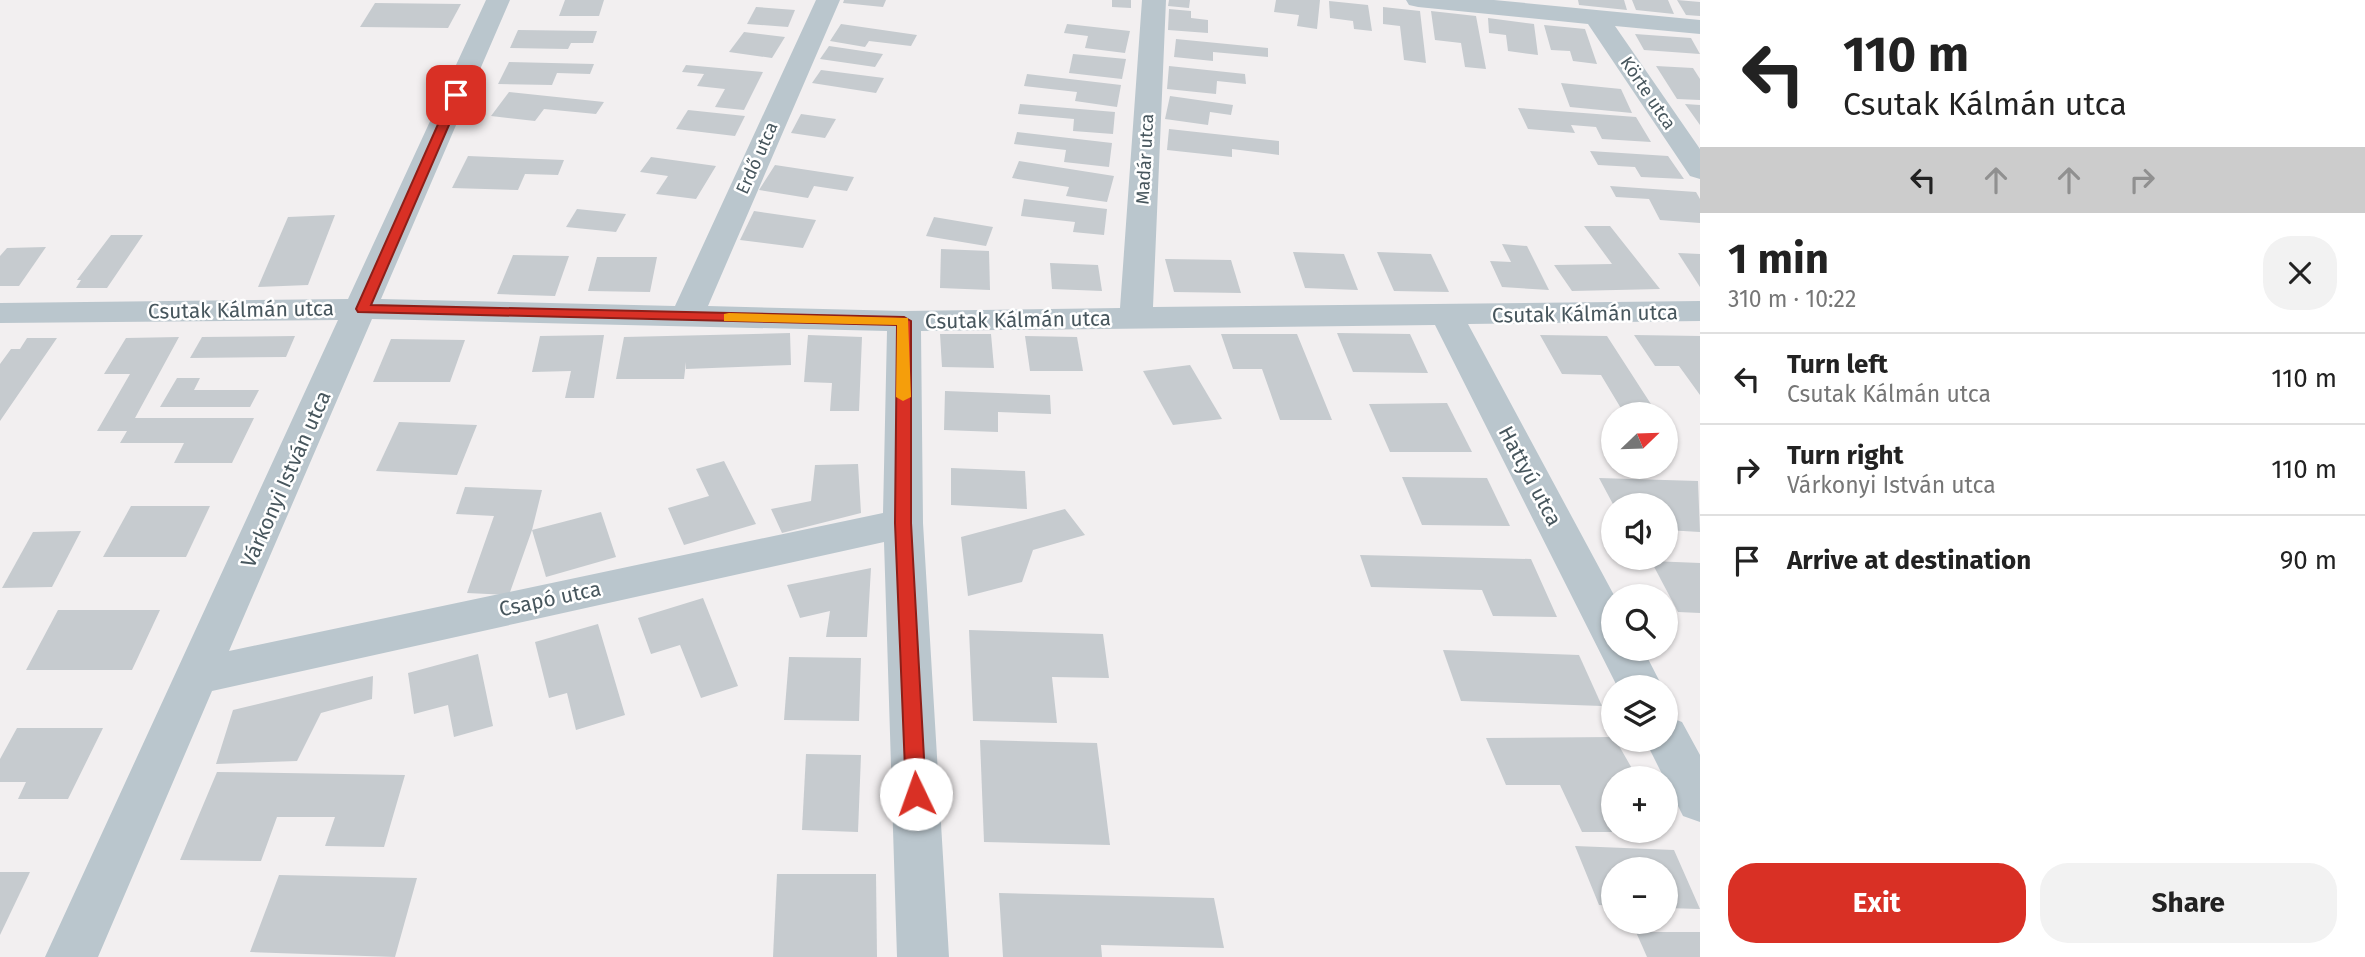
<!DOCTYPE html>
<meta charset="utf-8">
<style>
body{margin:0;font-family:"Fira Sans",sans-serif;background:#f2f2f2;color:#222;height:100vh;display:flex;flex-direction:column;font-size:26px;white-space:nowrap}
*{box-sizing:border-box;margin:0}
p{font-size:23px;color:#767676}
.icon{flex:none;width:38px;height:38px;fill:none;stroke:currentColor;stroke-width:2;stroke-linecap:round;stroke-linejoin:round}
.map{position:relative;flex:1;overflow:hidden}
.sheet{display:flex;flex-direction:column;background:#fff;width:665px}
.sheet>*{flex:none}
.top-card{background:#fff;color:#222;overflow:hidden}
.needle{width:46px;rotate:67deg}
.tools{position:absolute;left:1601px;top:402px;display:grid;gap:14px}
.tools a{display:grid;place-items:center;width:77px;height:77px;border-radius:50%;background:#fff;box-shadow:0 2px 5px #0004;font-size:35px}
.pin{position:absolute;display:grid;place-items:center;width:60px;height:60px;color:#fff;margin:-30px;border-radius:14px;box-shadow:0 4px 10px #0006}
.me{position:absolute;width:77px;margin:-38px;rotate:357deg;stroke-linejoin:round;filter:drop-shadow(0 0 5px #0008)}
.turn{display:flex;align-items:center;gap:24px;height:147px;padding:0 28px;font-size:32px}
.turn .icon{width:91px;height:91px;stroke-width:2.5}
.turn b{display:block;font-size:49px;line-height:60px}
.lanes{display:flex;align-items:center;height:66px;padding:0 28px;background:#0003;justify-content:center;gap:35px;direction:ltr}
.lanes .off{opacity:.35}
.round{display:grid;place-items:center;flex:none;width:74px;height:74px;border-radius:28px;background:#f2f2f2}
.head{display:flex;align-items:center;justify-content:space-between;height:119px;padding:0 28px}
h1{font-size:42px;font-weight:700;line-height:52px}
.action{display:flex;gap:14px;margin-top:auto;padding:14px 28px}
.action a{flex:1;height:80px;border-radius:28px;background:#d93025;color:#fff;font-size:28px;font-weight:700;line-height:80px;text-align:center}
.action a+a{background:#f2f2f2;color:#222}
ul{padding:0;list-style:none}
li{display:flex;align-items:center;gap:21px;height:91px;padding:0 28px;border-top:2px solid #e0e0e0}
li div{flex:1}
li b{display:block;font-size:26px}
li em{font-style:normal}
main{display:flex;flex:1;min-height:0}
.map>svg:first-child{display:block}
.building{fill:#c6cbcf}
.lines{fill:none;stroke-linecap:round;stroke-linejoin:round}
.minor{fill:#bac6cd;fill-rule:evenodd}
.route{fill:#d93025;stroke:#8d1f18;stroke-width:2}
.slow{fill:#f59e0b}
.labels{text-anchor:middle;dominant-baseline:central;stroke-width:5;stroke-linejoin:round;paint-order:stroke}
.far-street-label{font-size:18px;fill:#47565d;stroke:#fff}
.street-label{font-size:21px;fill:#47565d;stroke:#fff}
</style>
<main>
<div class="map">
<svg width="1700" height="957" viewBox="0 0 1700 957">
<rect width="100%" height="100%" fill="#f2eff0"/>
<g class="building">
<path d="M565,0H604L599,16H559Z"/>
<path d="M844,0H886L883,7L843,3Z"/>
<path d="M1112,0H1131V8L1112,7Z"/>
<path d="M1169,0H1190L1189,8L1168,6Z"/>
<path d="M1276,0H1320L1317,29L1297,26L1299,15L1274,12Z"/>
<path d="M1578,0H1624L1627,10L1579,5Z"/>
<path d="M1632,0H1668L1674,14L1636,10Z"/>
<path d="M1677,0L1700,2V16L1686,15Z"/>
<path d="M1329,1L1368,5L1372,31L1354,29L1353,21L1330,18Z"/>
<path d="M375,3L461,4L448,28L360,27Z"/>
<path d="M756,7L795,10L788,27L747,24Z"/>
<path d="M1383,7L1420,11L1426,63L1404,60L1400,26L1383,24Z"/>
<path d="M1169,9L1191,11V18L1208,20V33L1168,30Z"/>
<path d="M1431,11L1476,16L1486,69L1465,67L1461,43L1435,40Z"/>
<path d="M1488,18L1534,24L1538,55L1508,51L1506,35L1489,33Z"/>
<path d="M841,24L917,35L911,46L869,41L865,47L830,41Z"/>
<path d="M1067,24L1130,31L1125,53L1085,48L1088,36L1064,33Z"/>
<path d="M1544,25L1585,29L1597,64L1573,61L1570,51L1551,50Z"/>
<path d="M518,30L597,31L593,43H571L568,49L510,48Z"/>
<path d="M744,32L785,37L772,58L729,52Z"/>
<path d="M1635,34L1691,38L1700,54L1644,50Z"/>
<path d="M1176,39L1268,48V57L1213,52V61L1174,57Z"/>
<path d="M829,46L883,54L875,67L820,59Z"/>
<path d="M1073,54L1126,59L1122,79L1069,73Z"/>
<path d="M509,62L594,64L590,74L557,73L552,85L498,84Z"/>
<path d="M686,65L763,72L744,110L715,107L725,89L697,86L704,74L682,72Z"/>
<path d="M1169,66L1245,74L1246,84L1217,81L1216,94L1167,89Z"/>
<path d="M1656,66L1693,68L1700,79V100L1677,99Z"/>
<path d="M821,70L884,78L876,93L812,83Z"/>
<path d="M1027,74L1121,85L1117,107L1075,101L1077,92L1024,86Z"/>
<path d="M1561,83L1621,89L1632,113L1570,107Z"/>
<path d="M509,92L604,102L596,114L544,109L535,121L491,116Z"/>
<path d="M1170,96L1233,105L1231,115L1210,112L1208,125L1165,119Z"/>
<path d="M1020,104L1115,112L1113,134L1073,131L1074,119L1018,114Z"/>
<path d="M1685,104L1700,105V125Z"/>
<path d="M1518,108L1636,117L1651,142L1602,139L1596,127L1571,125L1575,133L1528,129Z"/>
<path d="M688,110L745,116L735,136L676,129Z"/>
<path d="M801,114L836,119L825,138L791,133Z"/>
<path d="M1169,129L1279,141V155L1232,149V157L1167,150Z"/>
<path d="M1017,132L1112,143L1109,167L1064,162L1066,150L1014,144Z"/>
<path d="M1590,151L1668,156L1684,179L1641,177L1635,167L1598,165Z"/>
<path d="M468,156L564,160L558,175L525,174L518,190L452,188Z"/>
<path d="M651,157L716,166L696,199L656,194L668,176L640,172Z"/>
<path d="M1019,161L1114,176L1107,202L1066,196L1069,187L1012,178Z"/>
<path d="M775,165L854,177L847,191L814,186L808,198L759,190Z"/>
<path d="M1610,186L1696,192L1700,199V223L1660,220L1649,199L1616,197Z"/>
<path d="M1024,199L1107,209L1104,235L1073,232L1075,222L1021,216Z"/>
<path d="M577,209L626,214L616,232L566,227Z"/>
<path d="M754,211L816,220L803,248L740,240Z"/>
<path d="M335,215L308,285L258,287L288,217Z"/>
<path d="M934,217L993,227L986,246L926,236Z"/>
<path d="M1584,226H1610L1660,289L1572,291L1554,265L1612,264Z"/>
<path d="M111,235H143L107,288H76L81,280H77Z"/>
<path d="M1502,244L1527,246L1549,290L1502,287L1490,261L1511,262Z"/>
<path d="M46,247L19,286H0V256L7,248Z"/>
<path d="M941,249L989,251L990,290L940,288Z"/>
<path d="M1293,252L1344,254L1358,290L1305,288Z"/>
<path d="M1377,252L1431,254L1449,292L1394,291Z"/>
<path d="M1678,253L1700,254V287Z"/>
<path d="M513,255L569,256L555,296L497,294Z"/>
<path d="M597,257H657L650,292L588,291Z"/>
<path d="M1165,259L1231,260L1241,293L1174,292Z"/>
<path d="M1050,263L1098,265L1102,291L1052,289Z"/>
<path d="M790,333L791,365L686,369V362L684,379H616L624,337Z"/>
<path d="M1337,333L1410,334L1428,373L1353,372Z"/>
<path d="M940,334H991L994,368L942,367Z"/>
<path d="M1221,334H1297L1332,420H1280L1262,369H1233Z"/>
<path d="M604,335L594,398H565L571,371L532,372L540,336Z"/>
<path d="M808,335L862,337L859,411H830L832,383L804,382Z"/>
<path d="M1540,335L1607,336L1658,415H1625L1601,375L1562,374Z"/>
<path d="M1634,335L1700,336V395L1679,366H1655Z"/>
<path d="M295,336L286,357L190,358L202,337Z"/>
<path d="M1025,336L1077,337L1083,371H1030Z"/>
<path d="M179,337L135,418H254L232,463H174L184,443H120L127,431H97L130,374H104L126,338Z"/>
<path d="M27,338H57L0,421V364L11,349H20Z"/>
<path d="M391,339L465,340L450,382H373Z"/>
<path d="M1190,365L1222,419L1173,425L1143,371Z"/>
<path d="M177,378H200L194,390H259L250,407H160Z"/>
<path d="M945,391L1050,395L1051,414L998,412V432L944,430Z"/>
<path d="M1447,403L1472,452H1390L1369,404Z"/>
<path d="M399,422L477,425L457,475L376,471Z"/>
<path d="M724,461L756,524L684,545L668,508L709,496L696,469Z"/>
<path d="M858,464L861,513L782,533L771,509L811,501L815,465Z"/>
<path d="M951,468L1025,471L1027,509L951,505Z"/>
<path d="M1402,477L1487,478L1510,526L1422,525Z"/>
<path d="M1599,478L1698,481L1700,532L1666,530V506H1614Z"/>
<path d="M465,487L542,490L532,530L509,595L467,593L494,516L456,514Z"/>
<path d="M131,506H210L186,557H103Z"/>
<path d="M1065,509L1085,535L1033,550L1022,582L968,596L961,537Z"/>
<path d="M601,512L616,557L546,577L532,530Z"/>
<path d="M81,531L52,587L2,588L33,532Z"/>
<path d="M1360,555L1531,559L1557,617L1493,616L1482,590L1371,587Z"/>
<path d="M1651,561L1700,563V613L1678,612Z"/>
<path d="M871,568L867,637H826L830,611L800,618L787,585Z"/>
<path d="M703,598L738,686L701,698L680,645L651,654L638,618Z"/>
<path d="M58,610H160L132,670H26Z"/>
<path d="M598,624L625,715L576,730L567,693L549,698L535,642Z"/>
<path d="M969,630L1103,634L1109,678L1052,677L1057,723L973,721Z"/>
<path d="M1443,650L1579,655L1602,706L1461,701Z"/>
<path d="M478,654L493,726L454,737L448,705L414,714L408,673Z"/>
<path d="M789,657L861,658L859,721L784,720Z"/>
<path d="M373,676L372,699L321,713L297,761L216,764L233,710Z"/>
<path d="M17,728H103L68,799H18L26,782H0V759Z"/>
<path d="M1614,737L1638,779H1614V832H1582L1560,785H1506L1486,738Z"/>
<path d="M980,740L1097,743L1110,845L984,842Z"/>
<path d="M806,754L861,755L858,832L802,830Z"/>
<path d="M217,772L405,775L384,847L325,846L335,817H277L261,861L180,860Z"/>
<path d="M1575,846L1674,850L1700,909L1666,908V870H1614V906L1599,905Z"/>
<path d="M0,872H30L0,935Z"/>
<path d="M777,874H876L877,957H773Z"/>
<path d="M279,875L417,878L395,957L250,952Z"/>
<path d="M999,893L1214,898L1224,948L1101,945L1102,957H1003Z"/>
<path d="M1636,932H1700V957H1647Z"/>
</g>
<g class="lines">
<g class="minor">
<path d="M486,0H510L381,299L675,306L816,0H840L708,306L904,311L1120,308L1142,0H1166L1153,307L1700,301V321L1468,324L1615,597L1614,649H1643L1663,688H1618L1435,325L921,331L923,523L949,957H897L884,542L212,691L98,957H45L338,320L0,323V303L348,299ZM372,319L887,331L883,513L229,651Z"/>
<path d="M1406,0H1494L1700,20V34L1615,26L1700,149V179L1690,176L1588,24L1418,7L1409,5Z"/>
<path d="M1666,716L1682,722L1700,755V822L1683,816L1645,740H1666Z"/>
</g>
</g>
<path class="route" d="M456,92L462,95L371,305L904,317L911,321V523L926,794L923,801L916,803L909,801L906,794L895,523L897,325L358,312L356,309L451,95Z"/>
<path class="slow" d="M729,313L908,318L911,397L903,401L896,397L897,325L724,321V314Z"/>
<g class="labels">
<g class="far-street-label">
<text transform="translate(1648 93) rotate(56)">Körte utca</text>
<text transform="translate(757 158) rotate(-66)">Erdő utca</text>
<text transform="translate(1145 159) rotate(-87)">Madár utca</text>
</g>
<g class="street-label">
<text transform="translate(241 310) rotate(-1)">Csutak Kálmán utca</text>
<text transform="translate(1585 314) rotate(-1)">Csutak Kálmán utca</text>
<text transform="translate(1018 320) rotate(-1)">Csutak Kálmán utca</text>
<text transform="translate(1530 476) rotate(62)">Hattyú utca</text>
<text transform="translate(286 479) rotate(-66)">Várkonyi István utca</text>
<text transform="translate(550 599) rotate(-12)">Csapó utca</text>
</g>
</g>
</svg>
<div class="tools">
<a><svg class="needle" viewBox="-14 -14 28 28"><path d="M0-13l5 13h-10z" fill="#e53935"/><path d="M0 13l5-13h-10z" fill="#767676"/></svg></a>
<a><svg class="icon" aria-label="sound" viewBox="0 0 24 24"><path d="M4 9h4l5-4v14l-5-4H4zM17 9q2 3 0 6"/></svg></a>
<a><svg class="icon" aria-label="search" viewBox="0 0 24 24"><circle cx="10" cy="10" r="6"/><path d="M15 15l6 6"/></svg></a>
<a><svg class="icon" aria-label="layers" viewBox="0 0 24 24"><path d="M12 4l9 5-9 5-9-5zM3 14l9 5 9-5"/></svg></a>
<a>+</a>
<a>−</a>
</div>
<div class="pin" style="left:456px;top:95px;background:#d93025"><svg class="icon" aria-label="arrive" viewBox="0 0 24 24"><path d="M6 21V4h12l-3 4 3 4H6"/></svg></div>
<svg class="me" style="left:916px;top:794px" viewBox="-20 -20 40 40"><circle r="19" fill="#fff"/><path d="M0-13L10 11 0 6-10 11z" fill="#d93025"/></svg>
</div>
<section class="sheet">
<div class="top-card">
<div class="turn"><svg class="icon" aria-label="left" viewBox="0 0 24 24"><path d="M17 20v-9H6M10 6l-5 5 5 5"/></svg><div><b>110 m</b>Csutak Kálmán utca</div></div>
<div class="lanes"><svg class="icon" aria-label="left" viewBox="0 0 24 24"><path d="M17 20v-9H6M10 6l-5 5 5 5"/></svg><svg class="icon off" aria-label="ahead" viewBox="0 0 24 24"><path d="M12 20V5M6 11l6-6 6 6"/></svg><svg class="icon off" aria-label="ahead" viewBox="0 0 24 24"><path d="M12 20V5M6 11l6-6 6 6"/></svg><svg class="icon off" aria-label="right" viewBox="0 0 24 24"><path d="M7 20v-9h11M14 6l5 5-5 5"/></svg></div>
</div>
<div class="head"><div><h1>1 min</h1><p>310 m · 10:22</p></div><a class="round"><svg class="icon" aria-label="close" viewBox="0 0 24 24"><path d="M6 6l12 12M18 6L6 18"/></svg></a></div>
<ul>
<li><svg class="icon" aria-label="left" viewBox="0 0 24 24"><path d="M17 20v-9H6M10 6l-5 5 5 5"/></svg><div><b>Turn left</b><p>Csutak Kálmán utca</p></div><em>110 m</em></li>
<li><svg class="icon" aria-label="right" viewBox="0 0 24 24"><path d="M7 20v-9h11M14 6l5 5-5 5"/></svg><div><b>Turn right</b><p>Várkonyi István utca</p></div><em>110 m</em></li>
<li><svg class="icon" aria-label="arrive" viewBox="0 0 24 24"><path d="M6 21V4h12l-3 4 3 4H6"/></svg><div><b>Arrive at destination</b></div><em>90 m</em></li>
</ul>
<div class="action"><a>Exit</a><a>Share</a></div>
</section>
</main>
